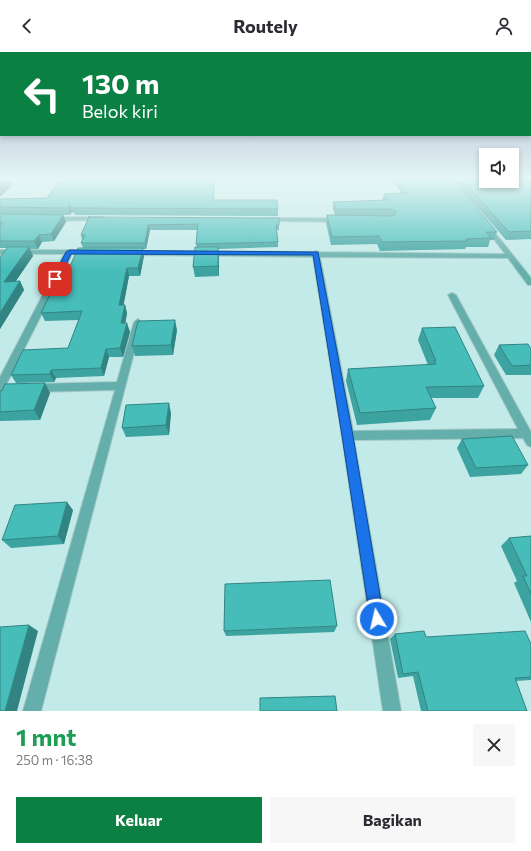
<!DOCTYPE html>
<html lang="id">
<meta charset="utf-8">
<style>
body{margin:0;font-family:Commissioner,sans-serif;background:#f7f7f7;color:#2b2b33;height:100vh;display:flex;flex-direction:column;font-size:15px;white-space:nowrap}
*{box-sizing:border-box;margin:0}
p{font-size:13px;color:#7c7c81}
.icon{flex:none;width:22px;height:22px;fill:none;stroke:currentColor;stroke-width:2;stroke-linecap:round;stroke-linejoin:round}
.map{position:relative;height:659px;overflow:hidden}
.drawer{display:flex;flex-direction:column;background:#fff;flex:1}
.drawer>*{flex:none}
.hud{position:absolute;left:0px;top:0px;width:531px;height:84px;box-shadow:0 2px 6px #0003;background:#0b8043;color:#fff;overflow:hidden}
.fabs{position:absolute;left:479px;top:96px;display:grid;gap:8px}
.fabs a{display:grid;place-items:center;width:40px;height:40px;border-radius:0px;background:#fff;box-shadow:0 2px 6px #0003;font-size:20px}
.pin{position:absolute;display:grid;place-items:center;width:34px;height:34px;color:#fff;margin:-17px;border-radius:8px;box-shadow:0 2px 6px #0006}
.me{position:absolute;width:44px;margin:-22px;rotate:351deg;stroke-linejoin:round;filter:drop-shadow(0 0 3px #0008)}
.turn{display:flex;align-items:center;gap:14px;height:84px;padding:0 16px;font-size:18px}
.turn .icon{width:52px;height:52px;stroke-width:2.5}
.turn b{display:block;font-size:28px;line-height:34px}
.round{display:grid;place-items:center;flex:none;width:42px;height:42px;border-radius:0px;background:#f7f7f7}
.overview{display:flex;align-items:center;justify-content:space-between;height:68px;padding:0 16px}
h1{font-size:24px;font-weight:700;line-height:30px;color:#1e9e55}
.action{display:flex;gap:8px;margin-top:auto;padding:8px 16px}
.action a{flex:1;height:46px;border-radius:0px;background:#0b8043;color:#fff;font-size:16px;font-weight:700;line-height:46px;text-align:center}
.action a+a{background:#f7f7f7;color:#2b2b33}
header{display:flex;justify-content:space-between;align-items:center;height:52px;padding:0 16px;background:#fff;font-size:18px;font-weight:700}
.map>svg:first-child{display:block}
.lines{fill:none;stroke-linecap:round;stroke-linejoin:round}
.street-casing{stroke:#a3c7c5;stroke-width:2}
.street{fill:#64aeab;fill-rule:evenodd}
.wall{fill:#3da3a0}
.shaded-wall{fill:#328482}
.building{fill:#47bdba;stroke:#328482}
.route{fill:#1a73e8;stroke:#114b97}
</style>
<header><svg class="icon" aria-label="back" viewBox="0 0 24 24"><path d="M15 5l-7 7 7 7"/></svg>Routely<svg class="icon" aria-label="person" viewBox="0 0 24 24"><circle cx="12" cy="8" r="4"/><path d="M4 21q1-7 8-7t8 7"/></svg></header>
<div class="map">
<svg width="531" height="659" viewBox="0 0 531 659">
<rect width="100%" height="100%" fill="#c2eae8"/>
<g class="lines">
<g class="street-casing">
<g id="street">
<path d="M102,165L104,166V168L52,169L49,167L52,165Z"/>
<path d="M264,166H340L343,168L340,170L266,169L264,168Z"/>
<path d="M487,172L489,173L531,226V233H528L508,206L320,205L353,379L518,377L448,243L452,241L456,243L531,380V395L527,393L523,386L354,388L401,659H383L342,384L313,205L131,203L127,201L131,199L313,200L316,199L319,200L505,202L484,174Z"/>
<path d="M0,198H89L93,200L89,202H72L5,335L4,338L0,339V325L64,202H0Z"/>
<path d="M138,267L142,270L41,659H23L115,338L34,340L30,339L29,336L30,333L34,332L117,330L134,270Z"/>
</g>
</g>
<use href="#street" class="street"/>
</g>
<g class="wall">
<path d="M61,126H215L214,148L278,157V164L76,163L72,160L70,163H63L66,170L54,189L42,190L38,197H30L33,204L15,230L20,229L24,238L0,277V205L7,196H0V147L47,146Z"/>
<path d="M391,126H452L497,180L494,188H490L488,195H466L465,197L380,199L377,192L331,193L326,171L327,163H335L333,157V150L382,149L384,142L401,141Z"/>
<path d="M452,126H531V187L506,188Z"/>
<path d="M88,165L279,173V178H276L278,190V195L218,197L219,204V224L195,225L193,215L197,195L196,192L197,178H150L146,197H143L144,204L140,224H129L123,253H125L127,261L125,271L130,280L123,305H109L104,324L56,326L54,330L16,331L11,323L68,296L79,268L45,269L41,261L64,228L83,196L81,191L82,188L81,183L88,167Z"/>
<path d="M422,276L484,334L478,346H431L436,356L430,368L357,373L346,329L348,317L428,313L418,288Z"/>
<path d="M177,278L173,303L135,304L132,294Z"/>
<path d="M499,293L531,297V323H506L494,303Z"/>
<path d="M45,331L50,341L40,368L0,369V339Z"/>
<path d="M171,361L169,383L126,385L122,376Z"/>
<path d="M462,387L528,413L521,422L470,425L457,396Z"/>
<path d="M73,458L64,492L11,496L2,488Z"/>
<path d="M531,484V570L514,531L517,529L501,494L509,486Z"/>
<path d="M337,574L334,580L226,584L224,579Z"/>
<path d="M395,582L426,585L531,592V628L516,629L527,659H421L413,624L398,626L390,587Z"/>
</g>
<g class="shaded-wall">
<path d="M1,126H11L9,128L12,134L0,145V127Z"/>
<path d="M214,126H215L213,155V148Z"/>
<path d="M69,153L72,160L70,163L68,156Z"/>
<path d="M63,163L66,170L54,189L51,182Z"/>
<path d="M148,173L150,178L146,197L145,191Z"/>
<path d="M39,183L42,190L38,197L34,189Z"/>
<path d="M29,195L33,204L9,239L4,230Z"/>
<path d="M218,195L219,204V224L218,214Z"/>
<path d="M143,196L144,204L140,224L138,216Z"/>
<path d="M127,216L129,224L122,262L119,253Z"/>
<path d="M20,229L24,238L0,277V261Z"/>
<path d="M125,253L127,261L124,280L121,271Z"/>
<path d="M175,268L177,278L173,303L171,293Z"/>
<path d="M127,271L130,280L123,305L120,296Z"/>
<path d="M106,297L109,305L104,324L101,316Z"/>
<path d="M51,318L56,326L54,330L50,322Z"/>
<path d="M45,331L50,341L40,368L34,358Z"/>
<path d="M169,351L171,361L169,383L166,373Z"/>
<path d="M67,450L73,458L64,492L58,484Z"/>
<path d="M29,573L38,579L17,659H5Z"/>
</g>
<g class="building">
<path d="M61,126H214L213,148H277L278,157L74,156L69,153L68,156L0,155V147L47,146Z"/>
<path d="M397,126H452L497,180H486L491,186L466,187L468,189L382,190L379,184L332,185L327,163L392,164L396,162V159L392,157H336L333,150L388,148L384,142L408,141Z"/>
<path d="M461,126H486V129H512V126H531V179L509,180Z"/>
<path d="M0,127H9L0,135Z"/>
<path d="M0,162L63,163L51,182L39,183L34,189H0V174L3,170L0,171Z"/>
<path d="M88,165L279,166V173H276L278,190L196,192L198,172L148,173L145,191H81L85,183H81L89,165Z"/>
<path d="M8,195H29L4,230L20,229L0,261V205Z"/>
<path d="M195,195H218V214L193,215Z"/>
<path d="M78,196H143L138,216H127L119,253H125L121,271H127L120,296L106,297L101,316L51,318L50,322L11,323L23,298L68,296L82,259L41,261L57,228H64Z"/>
<path d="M175,268L171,293L132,294L138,269Z"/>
<path d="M455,275L484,334L426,335L436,356L360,361L348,317L436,312L434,309H436L422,276Z"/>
<path d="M528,292L531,297V313L512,314L499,293Z"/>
<path d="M45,331L34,358L0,360V339H2L5,332Z"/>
<path d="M169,351L166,373L122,376L126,353Z"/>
<path d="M512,384L528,413L476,416L462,387Z"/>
<path d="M67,450L58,484L2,488L15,453Z"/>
<path d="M531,484V542L523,524H527L509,486Z"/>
<path d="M330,528L337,574L224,579L225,532Z"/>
<path d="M29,573L5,659H0V575Z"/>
<path d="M424,579L426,585L525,579L531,592V625L515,626L527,659H428L418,620L403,622L395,582Z"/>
<path d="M335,644L337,659H260V646Z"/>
</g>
<linearGradient id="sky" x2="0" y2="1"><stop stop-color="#9f9fc2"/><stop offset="0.58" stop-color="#e4f6f5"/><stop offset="1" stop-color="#e4f6f5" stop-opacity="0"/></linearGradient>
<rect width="531" height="218" fill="url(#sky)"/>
<path class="route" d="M69,198L318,200L353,384L384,567L382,572L377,574L372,572L370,567L342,384L313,203L71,202L58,229H53L52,227L66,200Z"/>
</svg>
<div class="fabs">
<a><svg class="icon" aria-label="sound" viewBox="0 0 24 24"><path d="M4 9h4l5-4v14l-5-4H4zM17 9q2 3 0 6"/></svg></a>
</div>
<div class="pin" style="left:55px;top:227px;background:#d93025"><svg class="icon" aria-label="arrive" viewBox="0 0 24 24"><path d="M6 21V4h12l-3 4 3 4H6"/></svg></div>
<svg class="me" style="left:377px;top:567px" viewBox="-20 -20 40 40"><circle r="17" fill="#1a73e8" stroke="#fff" stroke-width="3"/><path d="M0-11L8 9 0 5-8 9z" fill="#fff"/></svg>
<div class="hud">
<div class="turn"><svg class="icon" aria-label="left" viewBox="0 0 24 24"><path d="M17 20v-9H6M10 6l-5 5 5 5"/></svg><div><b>130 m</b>Belok kiri</div></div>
</div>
</div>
<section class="drawer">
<div class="overview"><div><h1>1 mnt</h1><p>250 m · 16:38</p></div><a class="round"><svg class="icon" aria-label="close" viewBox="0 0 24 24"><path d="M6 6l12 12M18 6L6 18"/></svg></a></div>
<div class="action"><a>Keluar</a><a>Bagikan</a></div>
</section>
